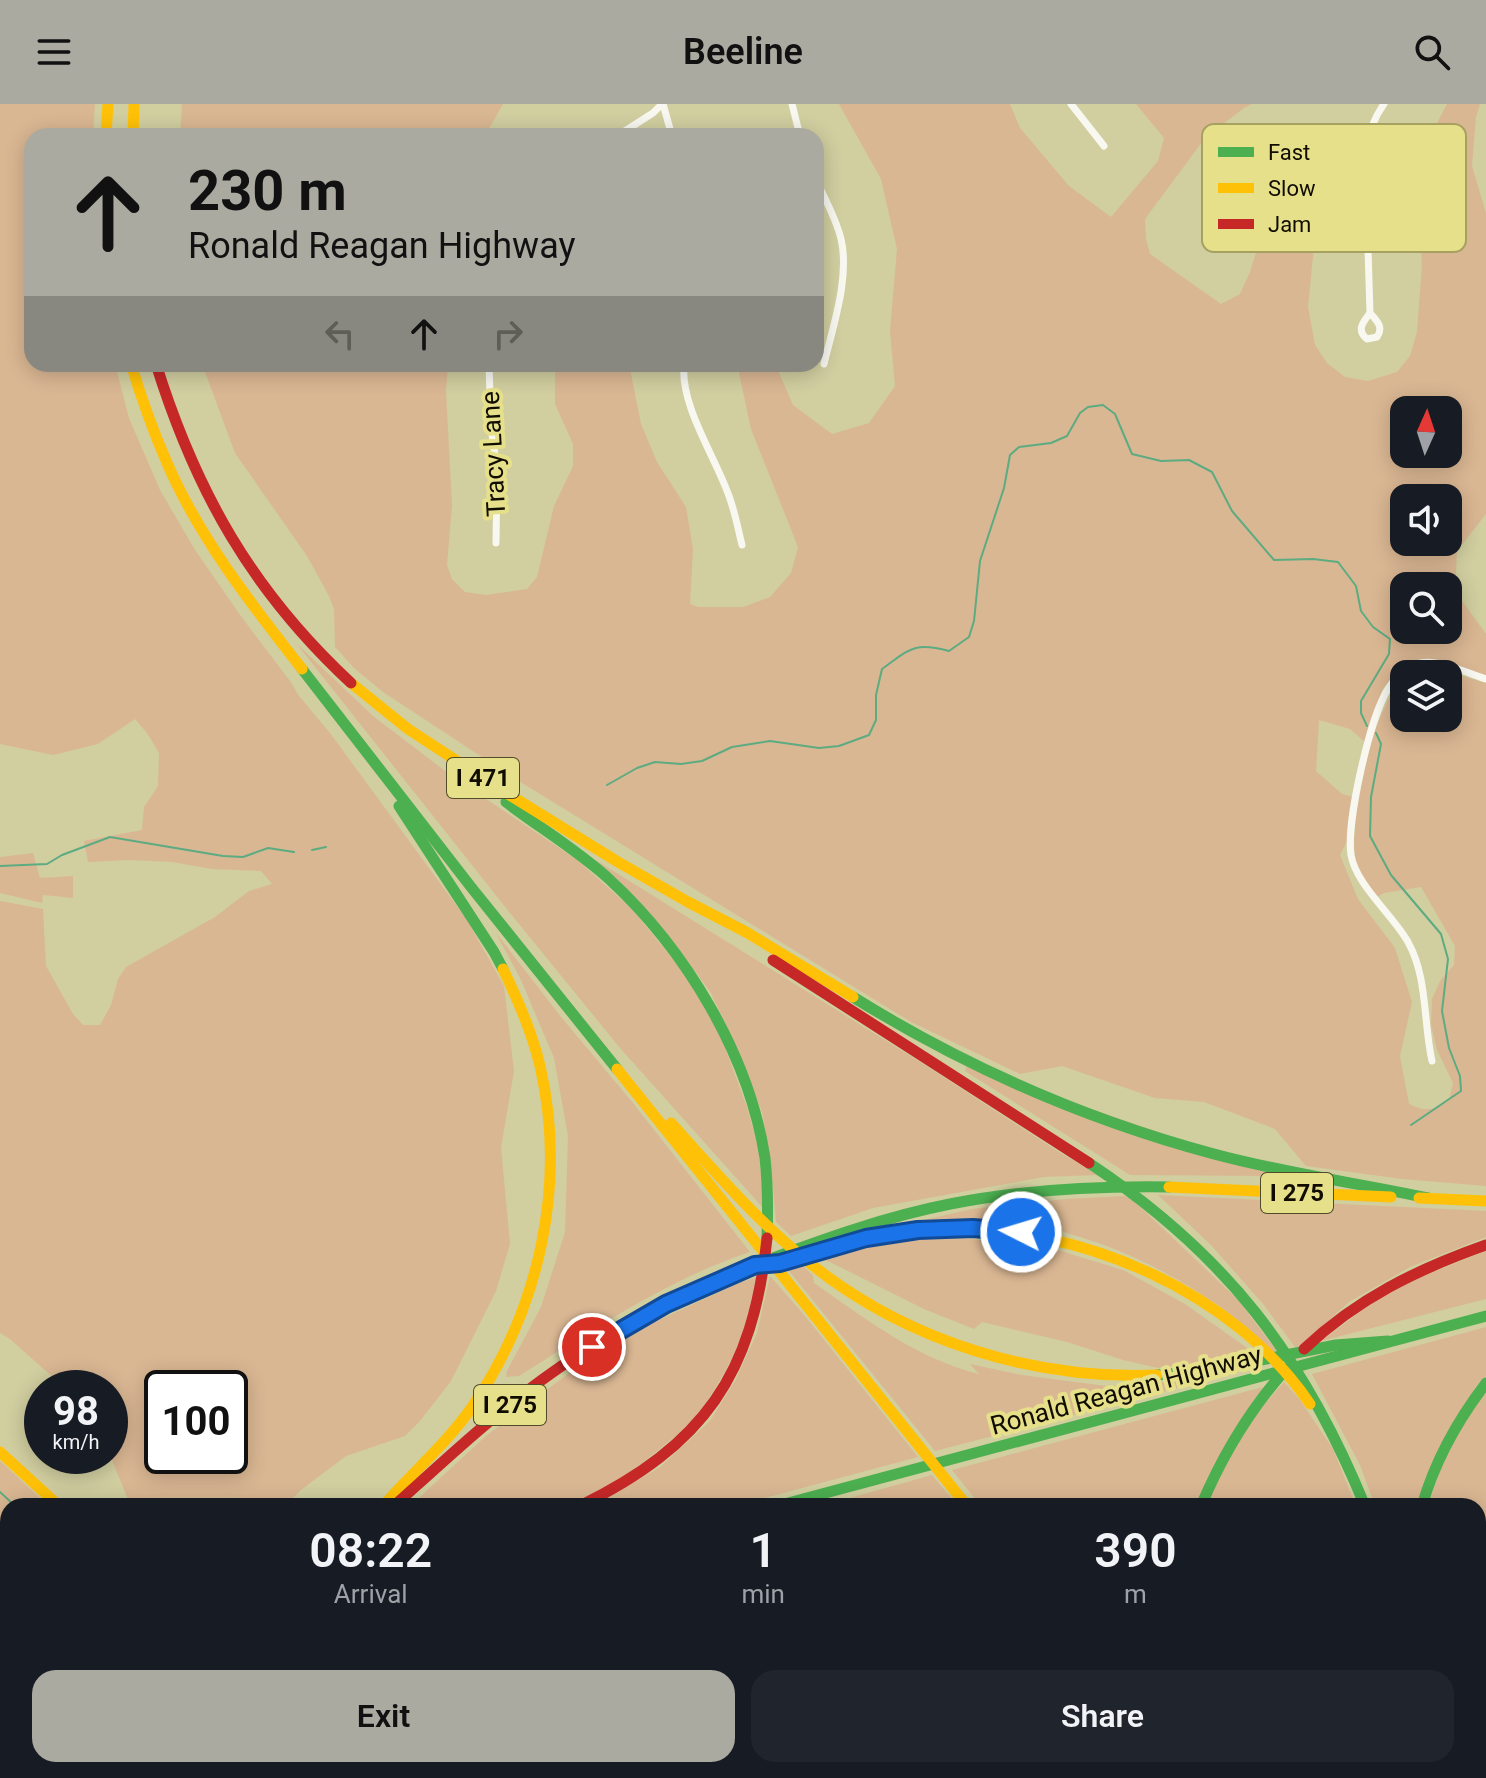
<!DOCTYPE html>
<style>
body{margin:0;font-family:Roboto,sans-serif;background:#20242c;color:#f1f3f6;height:100vh;display:flex;flex-direction:column;font-size:30px;white-space:nowrap}
*{box-sizing:border-box;margin:0}
p{font-size:26px;color:#9ea1a6}
.icon{flex:none;width:44px;height:44px;fill:none;stroke:currentColor;stroke-width:2;stroke-linecap:round;stroke-linejoin:round}
.map{position:relative;flex:1;overflow:hidden}
.panel{position:absolute;left:0px;top:1394px;width:1486px;height:280px;display:flex;flex-direction:column;background:#171b24;border-radius:24px 24px 0 0;box-shadow:0 4px 20px #0003}
.panel>*{flex:none}
.banner{position:absolute;left:24px;top:24px;width:800px;height:244px;border-radius:24px;box-shadow:0 4px 20px #0003;background:#aaaaa0;color:#111;overflow:hidden}
.needle{width:52px;rotate:3deg}
.fabs{position:absolute;left:1390px;top:292px;display:grid;gap:16px}
.fabs a{display:grid;place-items:center;width:72px;height:72px;border-radius:16px;background:#171b24;box-shadow:0 4px 20px #0003;font-size:40px}
.speed{position:absolute;left:24px;top:1266px;display:flex;gap:16px;font-size:40px;font-weight:700;text-align:center}
.speed>*{display:grid;place-content:center;width:104px;height:104px;border-radius:50%;background:#171b24;box-shadow:0 4px 20px #0003;line-height:1}
.speed small{font-size:20px;font-weight:400}
.speed .limit{border:4px solid #111;border-radius:12px;background:#fff;color:#111}
.pin{position:absolute;display:grid;place-items:center;width:68px;height:68px;color:#fff;margin:-34px;border:4px solid #fff;border-radius:50%;box-shadow:0 2px 8px #0007}
.me{position:absolute;width:88px;margin:-44px;rotate:275deg;stroke-linejoin:round;filter:drop-shadow(0 0 6px #0008)}
.turn{display:flex;align-items:center;gap:28px;height:168px;padding:0 32px;font-size:36px}
.turn .icon{width:104px;height:104px;stroke-width:2.5}
.turn b{display:block;font-size:56px;line-height:68px}
.lanes{display:flex;align-items:center;height:76px;padding:0 32px;background:#0003;justify-content:center;gap:40px;direction:ltr}
.lanes .off{opacity:.35}
.eta{display:flex;justify-content:space-evenly;align-items:center;height:136px;text-align:center}
.eta b{font-size:48px;font-weight:600;line-height:56px}
.cta{display:flex;gap:16px;margin-top:auto;padding:16px 32px}
.cta a{flex:1;height:92px;border-radius:24px;background:#aaaaa0;color:#111;font-size:32px;font-weight:600;line-height:92px;text-align:center}
.cta a+a{background:#20242c;color:#f1f3f6}
header{display:flex;justify-content:space-between;align-items:center;height:104px;padding:0 32px;background:#aaaaa0;color:#111;font-size:36px;font-weight:600}
.map>svg:first-child{display:block}
.green{fill:#dab793;fill-rule:evenodd}
.lines{fill:none;stroke-linecap:round;stroke-linejoin:round}
.stream{stroke:#5cab81;stroke-width:2}
.street{stroke:#f8f8f1;stroke-width:7}
.fast{stroke:#4caf50;stroke-width:11}
.slow{stroke:#ffc107;stroke-width:11}
.jam{stroke:#c62828;stroke-width:11}
.route-casing{stroke:#114b97;stroke-width:20}
.route{stroke:#1a73e8;stroke-width:14}
.labels{text-anchor:middle;dominant-baseline:central;stroke-width:8;stroke-linejoin:round;paint-order:stroke}
.shield{fill:#e6e08b;stroke:#504c2a;stroke-width:2}
.shield-label{font-size:24px;font-weight:bold;fill:#100d00}
.street-label{font-size:26px;fill:#100d00;stroke:#e6e08b}
.key{fill:#e6e08b;stroke:#a6a161;stroke-width:2}
.key-label{font-size:22px;fill:#100d00}
</style>
<header><svg class="icon" aria-label="menu" viewBox="0 0 24 24"><path d="M4 6h16M4 12h16M4 18h16"/></svg>Beeline<svg class="icon" aria-label="search" viewBox="0 0 24 24"><circle cx="10" cy="10" r="6"/><path d="M15 15l6 6"/></svg></header>
<div class="map">
<svg width="1486" height="1674" viewBox="0 0 1486 1674">
<rect width="100%" height="100%" fill="#d1cea0"/>
<g class="green">
<path d="M0,0H95L93,32H32V260H115L129,314L160,386L195,446L243,515L290,577L299,592L330,629L467,816L504,882L514,967L501,1044L510,1140L496,1187L451,1277L420,1317L405,1332L346,1352L301,1386L292,1395L289,1402H127V1393L110,1351V1284H65L10,1235L0,1229V797L43,805L46,862L73,910L83,921H100L111,901L118,875L126,863L215,813L249,787L272,780L261,767L212,765L172,758L130,756L88,758L84,737L142,726L144,703L158,682L159,649L147,629L135,615L98,640L53,651L0,640ZM162,1284H230V1352H162Z"/>
<path d="M182,0H503L490,23L476,32H180Z"/>
<path d="M839,0H1010L1020,24L1069,82L1111,113L1158,57L1164,34L1136,0H1252L1244,4L1205,34L1145,115L1146,135L1150,150L1221,200L1240,190L1250,168L1268,109L1286,71L1321,73L1308,203L1315,241L1327,259L1345,273L1368,277L1397,268L1410,252L1417,228L1422,161L1417,91L1424,44L1447,0H1480L1476,13L1472,62L1486,109V410L1457,447L1455,487L1486,530V572L1438,556L1419,555L1402,564L1383,584L1365,638L1350,625L1319,616L1316,667L1342,690L1353,693L1349,733L1340,751L1358,795L1395,844L1412,898L1400,952L1409,1000C1426,1008 1433,1007 1449,996L1453,979L1437,946L1431,921L1432,895L1440,877L1454,861L1455,842L1421,783L1384,789L1377,793C1371,783 1362,772 1357,761C1348,734 1363,675 1369,647L1367,643L1394,583L1404,572V614H1448V570H1406L1408,568L1425,563L1436,564L1486,579V1082L1402,1075L1306,1062L1275,1025L1204,998L1155,994L1062,962L1020,970L911,918L514,674L383,588L355,565L335,543L334,505L329,492L307,452L235,349L202,260H448L446,288L452,401L447,461L452,475L465,488L486,491L527,485L537,473L554,402L573,362V340L555,300V260H629L641,320L657,358L686,403L693,445L690,500L698,503H743L770,493L791,469L798,443L751,325L737,260H779V269L793,301L832,330L869,319L895,282L890,227L897,145L881,75ZM1404,306H1448V350H1404ZM1404,394H1448V438H1404ZM1404,482H1448V526H1404Z"/>
<path d="M296,539L373,612L453,673L576,755L631,804L685,870L720,930L747,1003L758,1043L765,1106L620,944L506,804Z"/>
<path d="M33,749L40,774L73,772V794L43,791L42,799L0,789V753Z"/>
<path d="M594,755L925,961L1059,1048L1098,1071L1044,1073L873,1104L791,1132L776,1118L771,1061L762,1008L737,945L711,889L678,844Z"/>
<path d="M496,829L561,913L633,999L750,1148C666,1176 593,1226 519,1272L506,1273L507,1267L541,1203L565,1128L568,1032L554,954L521,876Z"/>
<path d="M967,962L1285,1072L1130,1071L965,967Z"/>
<path d="M1158,1091L1486,1107V1133L1410,1163L1349,1198L1301,1242L1295,1243L1264,1201L1211,1141Z"/>
<path d="M1125,1092L1134,1097L1237,1195L1277,1247H1273C1225,1200 1167,1165 1104,1141C1083,1134 1061,1126 1040,1122C995,1115 950,1118 906,1120L972,1105L1066,1095Z"/>
<path d="M944,1132L1051,1144L1123,1166L1185,1200L1257,1251L1158,1264L1123,1256L1067,1238L982,1218L974,1225L924,1205L830,1158L813,1152Z"/>
<path d="M1486,1147V1195L1321,1237L1391,1185Z"/>
<path d="M798,1158L813,1171L814,1179C866,1215 917,1255 979,1270L970,1260L1022,1271L1106,1282L1200,1276L1166,1287L935,1347L785,1162Z"/>
<path d="M770,1172L805,1212L918,1353L735,1402H595L660,1363L710,1317L735,1277L757,1229Z"/>
<path d="M759,1173C748,1225 726,1276 691,1318C685,1325 676,1332 668,1338C638,1364 605,1385 570,1402H410L486,1332L573,1266L646,1222L741,1178Z"/>
<path d="M1486,1223V1272L1476,1282L1417,1402H1375L1360,1361L1312,1270Z"/>
<path d="M1284,1278L1300,1296L1333,1345L1356,1402H1206L1213,1383L1257,1308Z"/>
<path d="M1263,1283L1195,1402H981L952,1366Z"/>
<path d="M1486,1287V1498L1478,1508V1402H1428L1443,1357L1456,1330Z"/>
<path d="M0,1357L49,1402H8V1618L0,1625Z"/>
<path d="M932,1371L958,1402H821Z"/>
<path d="M17,1666H99L92,1674H11Z"/>
<path d="M178,1666H262L268,1674H170Z"/>
<path d="M928,1666H1161L1167,1674H923Z"/>
<path d="M1209,1666H1423L1425,1674H1215Z"/>
</g>
<g class="lines">
<g class="stream">
<path d="M1376,629L1381,640L1371,693L1370,732L1391,771L1441,830L1448,855L1442,907L1449,944L1460,972L1461,987L1411,1021"/>
<path d="M607,681L637,664L655,658L681,660L702,657L732,643L770,637L819,644L839,642L869,631L876,616V591L882,565C909,546 913,537 949,547L969,533L974,517L980,457L1004,384L1010,351L1019,343L1051,339L1067,332L1080,309L1088,303L1103,301L1115,310L1132,350L1161,357L1189,356L1212,368L1232,407L1274,456L1313,455L1338,458L1356,482L1361,507L1373,523L1390,535L1389,550L1361,597V609L1367,622"/>
<path d="M312,746L326,743"/>
<path d="M0,762L47,760L62,751L110,733L223,752L243,753L268,744L294,748"/>
<path d="M0,1388L15,1402"/>
<path d="M1042,1674L1050,1666"/>
</g>
<g class="street">
<path d="M663,0L672,32"/>
<path d="M792,0L800,32"/>
<path d="M1071,0L1104,42"/>
<path d="M617,32L653,9L662,0"/>
<path d="M1269,73L1277,67L1365,65"/>
<path d="M816,76C825,95 836,114 841,135C850,173 833,222 824,260"/>
<path d="M1370,209C1377,217 1384,223 1377,233L1367,235C1356,226 1363,218 1370,209L1365,49C1368,31 1373,15 1384,0"/>
<path d="M489,260L491,323L497,367L496,439"/>
<path d="M684,260C680,302 715,352 729,392C735,408 738,425 742,441"/>
<path d="M1432,957C1423,917 1428,874 1408,838C1393,811 1356,781 1351,751C1346,718 1370,613 1388,585C1395,573 1407,562 1421,559C1437,555 1470,570 1486,575"/>
</g>
<g class="fast">
<path d="M302,565L471,783L617,965"/>
<path d="M506,698C540,724 577,746 609,775C685,845 749,950 765,1054C768,1081 768,1107 767,1134"/>
<path d="M399,702L494,848L503,865"/>
<path d="M853,893C964,962 1087,1016 1214,1050C1284,1069 1357,1079 1428,1094"/>
<path d="M1089,1059C1226,1150 1303,1251 1365,1402"/>
<path d="M757,1160C820,1136 884,1113 950,1100C1021,1086 1096,1082 1169,1083"/>
<path d="M1157,1271L1216,1265L1336,1241L1388,1237"/>
<path d="M777,1402L1486,1212"/>
<path d="M1201,1402C1222,1352 1249,1307 1285,1266"/>
<path d="M1422,1402C1435,1356 1457,1317 1486,1279"/>
<path d="M1179,1666L1185,1674"/>
<path d="M1204,1666L1207,1674"/>
<path d="M1431,1666L1433,1674"/>
<path d="M2,1674L8,1664"/>
<path d="M110,1674L117,1666"/>
<path d="M157,1674L165,1666"/>
</g>
<g class="slow">
<path d="M106,32L108,0"/>
<path d="M133,32L134,0"/>
<path d="M131,260C141,293 153,327 167,359C200,435 252,501 302,565"/>
<path d="M351,579L408,625L503,687L618,758L688,798L746,828L853,893"/>
<path d="M617,965L967,1402"/>
<path d="M671,1019C715,1068 760,1120 812,1161C909,1238 1035,1276 1157,1271"/>
<path d="M1169,1083L1391,1093"/>
<path d="M1419,1094L1486,1097"/>
<path d="M803,1152C850,1138 897,1125 946,1124C1080,1122 1234,1187 1310,1300"/>
<path d="M0,1348L59,1402"/>
<path d="M383,1402C412,1369 447,1339 472,1303C540,1204 567,1079 540,962C532,928 518,896 503,865"/>
<path d="M276,1674L277,1672"/>
</g>
<g class="jam">
<path d="M156,260C196,388 252,487 351,579"/>
<path d="M773,856L1089,1059"/>
<path d="M1304,1245C1358,1194 1416,1166 1486,1141"/>
<path d="M394,1402C445,1356 496,1308 553,1268C615,1223 685,1188 757,1160"/>
<path d="M580,1402C704,1341 753,1271 767,1134"/>
</g>
</g>
<g class="lines">
<g class="route-casing">
<path id="route" d="M592,1243L666,1200L755,1161L780,1159L866,1134L918,1126L973,1124L1021,1128"/>
</g>
<use href="#route" class="route"/>
</g>
<g class="labels">
<g class="shield">
<rect x="447" y="654" width="72" height="40" rx="6"/>
<rect x="1261" y="1069" width="72" height="40" rx="6"/>
<rect x="474" y="1281" width="72" height="40" rx="6"/>
</g>
<g class="shield-label">
<text x="483" y="674">I 471</text>
<text x="1297" y="1089">I 275</text>
<text x="510" y="1301">I 275</text>
</g>
<g class="street-label">
<text transform="translate(493 350) rotate(-93)">Tracy Lane</text>
<text transform="translate(1126 1286) rotate(-15)">Ronald Reagan Highway</text>
</g>
</g>
<rect x="1202" y="20" width="264" height="128" rx="12" class="key"/>
<rect x="1218" y="43" width="36" height="10" fill="#4caf50"/>
<rect x="1218" y="79" width="36" height="10" fill="#ffc107"/>
<rect x="1218" y="115" width="36" height="10" fill="#c62828"/>
<g class="key-label">
<text x="1268" y="56">Fast</text>
<text x="1268" y="92">Slow</text>
<text x="1268" y="128">Jam</text>
</g>
</svg>
<div class="fabs">
<a><svg class="needle" viewBox="-14 -14 28 28"><path d="M0-13l5 13h-10z" fill="#e53935"/><path d="M0 13l5-13h-10z" fill="#9ea1a6"/></svg></a>
<a><svg class="icon" aria-label="sound" viewBox="0 0 24 24"><path d="M4 9h4l5-4v14l-5-4H4zM17 9q2 3 0 6"/></svg></a>
<a><svg class="icon" aria-label="search" viewBox="0 0 24 24"><circle cx="10" cy="10" r="6"/><path d="M15 15l6 6"/></svg></a>
<a><svg class="icon" aria-label="layers" viewBox="0 0 24 24"><path d="M12 4l9 5-9 5-9-5zM3 14l9 5 9-5"/></svg></a>
</div>
<div class="speed"><div>98<small>km/h</small></div><div class="limit">100</div></div>
<div class="pin" style="left:592px;top:1243px;background:#d93025"><svg class="icon" aria-label="arrive" viewBox="0 0 24 24"><path d="M6 21V4h12l-3 4 3 4H6"/></svg></div>
<svg class="me" style="left:1021px;top:1128px" viewBox="-20 -20 40 40"><circle r="17" fill="#1a73e8" stroke="#fff" stroke-width="3"/><path d="M0-11L8 9 0 5-8 9z" fill="#fff"/></svg>
<div class="banner">
<div class="turn"><svg class="icon" aria-label="ahead" viewBox="0 0 24 24"><path d="M12 20V5M6 11l6-6 6 6"/></svg><div><b>230 m</b>Ronald Reagan Highway</div></div>
<div class="lanes"><svg class="icon off" aria-label="left" viewBox="0 0 24 24"><path d="M17 20v-9H6M10 6l-5 5 5 5"/></svg><svg class="icon" aria-label="ahead" viewBox="0 0 24 24"><path d="M12 20V5M6 11l6-6 6 6"/></svg><svg class="icon off" aria-label="right" viewBox="0 0 24 24"><path d="M7 20v-9h11M14 6l5 5-5 5"/></svg></div>
</div>
<section class="panel">
<div class="eta">
<div><b>08:22</b><p>Arrival</p></div>
<div><b>1</b><p>min</p></div>
<div><b>390</b><p>m</p></div>
</div>
<div class="cta"><a>Exit</a><a>Share</a></div>
</section>
</div>
